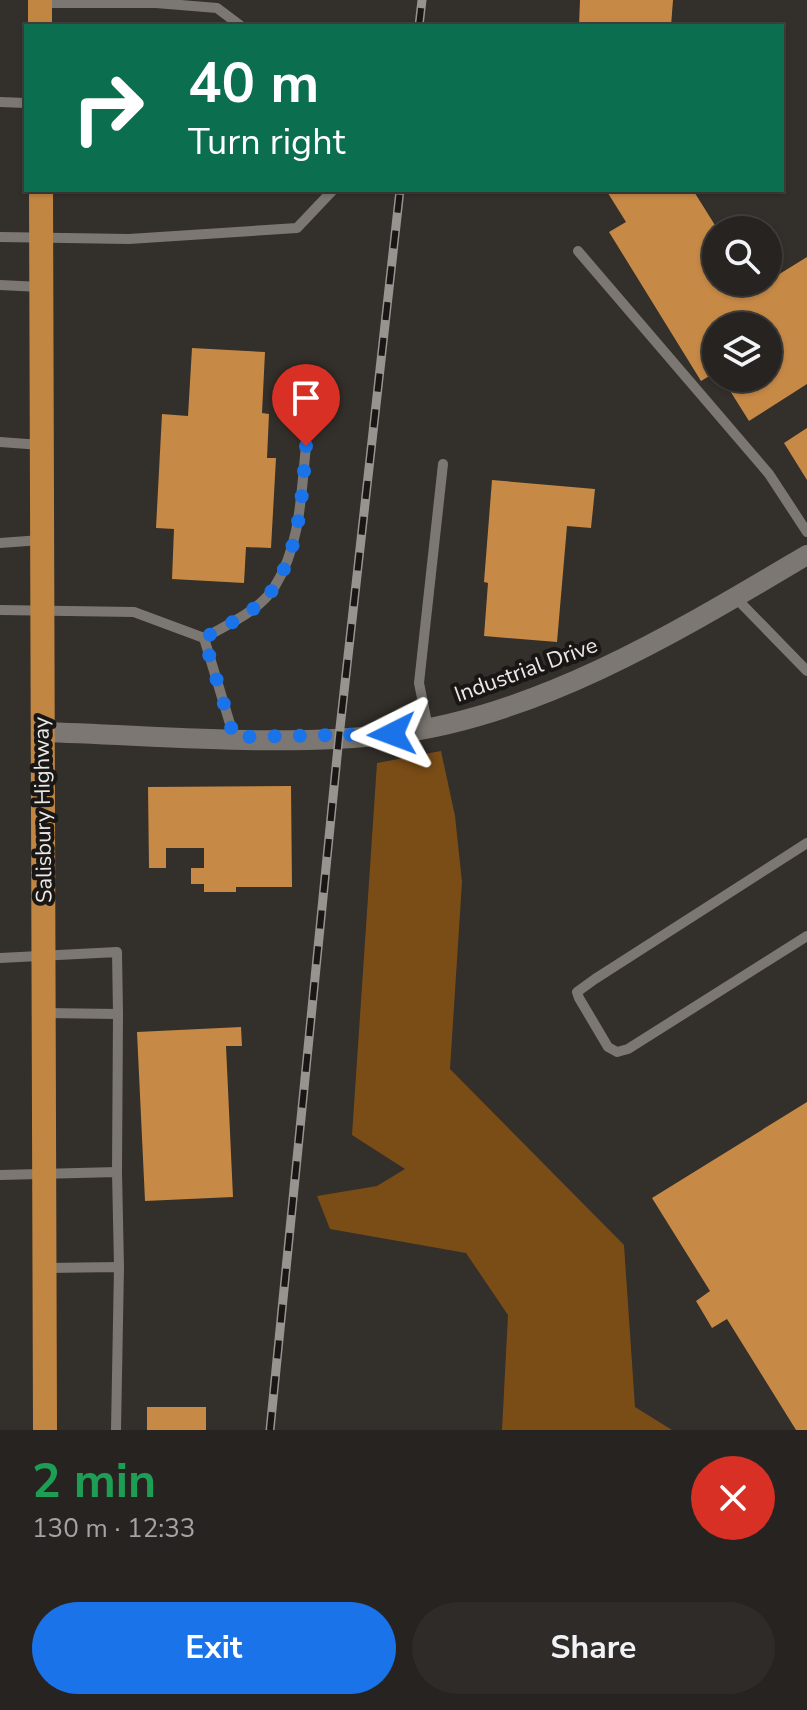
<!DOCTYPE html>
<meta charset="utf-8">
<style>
body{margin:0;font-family:"Nunito Sans",sans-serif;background:#2e2b29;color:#f1f3f6;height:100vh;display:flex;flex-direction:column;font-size:30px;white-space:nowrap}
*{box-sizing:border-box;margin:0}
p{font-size:26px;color:#a4a4a5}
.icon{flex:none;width:44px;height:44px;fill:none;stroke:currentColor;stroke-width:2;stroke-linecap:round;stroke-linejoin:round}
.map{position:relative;height:1430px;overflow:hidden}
.panel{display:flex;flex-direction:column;background:#262320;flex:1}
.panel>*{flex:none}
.hud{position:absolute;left:24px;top:24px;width:760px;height:168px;border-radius:0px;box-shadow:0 2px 6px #0004,0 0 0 2px #42403e;background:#0b6e4f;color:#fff;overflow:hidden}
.fabs{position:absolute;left:702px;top:216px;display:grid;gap:16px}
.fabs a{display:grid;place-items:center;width:80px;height:80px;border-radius:50%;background:#262320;box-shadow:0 2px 6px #0004,0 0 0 2px #42403e;font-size:40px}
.pin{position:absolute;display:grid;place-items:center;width:68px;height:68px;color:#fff;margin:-82px -34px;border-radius:50% 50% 50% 0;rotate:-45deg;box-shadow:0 0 8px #0007}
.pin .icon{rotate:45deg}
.me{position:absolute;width:88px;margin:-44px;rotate:267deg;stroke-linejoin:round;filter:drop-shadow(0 0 6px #0008)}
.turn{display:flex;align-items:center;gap:28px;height:168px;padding:0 32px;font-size:36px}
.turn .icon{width:104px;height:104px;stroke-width:2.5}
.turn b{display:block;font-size:56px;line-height:68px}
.round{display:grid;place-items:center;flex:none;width:84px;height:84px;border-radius:42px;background:#2e2b29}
.overview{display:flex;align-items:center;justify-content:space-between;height:136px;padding:0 32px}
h1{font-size:48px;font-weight:700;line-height:60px;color:#1e9e55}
.action{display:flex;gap:16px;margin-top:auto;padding:16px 32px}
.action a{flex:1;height:92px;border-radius:48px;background:#1a73e8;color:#fff;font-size:32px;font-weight:700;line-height:92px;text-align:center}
.action a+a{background:#2e2b29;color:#f1f3f6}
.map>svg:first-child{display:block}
.green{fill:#7b4d16}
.building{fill:#c78946}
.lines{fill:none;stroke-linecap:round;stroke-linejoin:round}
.service{stroke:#7c7772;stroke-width:10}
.minor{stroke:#7c7772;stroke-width:20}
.trunk{stroke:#c18641;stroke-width:24}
.rail-casing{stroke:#979490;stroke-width:9}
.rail{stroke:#191715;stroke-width:6;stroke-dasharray:18;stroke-linecap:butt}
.route{stroke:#1a73e8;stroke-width:14;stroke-dasharray:0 25.2}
.labels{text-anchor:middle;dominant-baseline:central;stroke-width:8;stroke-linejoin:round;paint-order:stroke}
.street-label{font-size:22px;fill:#ebe8e5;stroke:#191715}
</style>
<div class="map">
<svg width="807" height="1430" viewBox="0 0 807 1430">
<rect width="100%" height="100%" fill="#332f2a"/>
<path class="green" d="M441,751L455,816L462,882L450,1069L624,1245L635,1407L672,1430H502L508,1315L466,1253L330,1229L317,1196L377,1186L405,1169L352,1135L377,763Z"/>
<g class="building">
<path d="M580,0H673L671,26H579Z"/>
<path d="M606,190H693L718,230L716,282H750L755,289L807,257V384L749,421L722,378H768V326H716V372L701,381L609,232L626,222Z"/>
<path d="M192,348L265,352L262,413L269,414L267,458H276L271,548L246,547L244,583L172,579L174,529L156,528L162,414L188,416Z"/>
<path d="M807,428V480L784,443Z"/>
<path d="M492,480L595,489L591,528L567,526L557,642L484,636L488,583L484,582Z"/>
<path d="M291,786L292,887H236V892H204V884H191V868H204V848H166V868H149L148,787Z"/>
<path d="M241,1027L242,1046H226L233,1197L145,1201L137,1032Z"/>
<path d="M807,1102V1430H796L727,1319L712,1328L696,1301L710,1291L652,1198Z"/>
<rect x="147" y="1407" width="59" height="23"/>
</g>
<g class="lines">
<g class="service">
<path d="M41,3H156L217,8L241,26"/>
<path d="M0,102L26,103"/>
<path d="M0,237L129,239L297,228L333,190"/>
<path d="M578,251L769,474L807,532"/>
<path d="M0,285L40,287"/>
<path d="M0,442L41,445"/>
<path d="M0,543L41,540"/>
<path d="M735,597L807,671"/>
<path d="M0,610L134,612L204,638L234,737"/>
<path d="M204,638C228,624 261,610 275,586C301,544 301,493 306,446"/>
<path d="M428,728L419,683L443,464"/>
<path d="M807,843L595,979L577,992L579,998L608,1047L617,1052L628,1049L807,936"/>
<path d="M0,958L117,952L118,1014"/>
<path d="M44,1013L118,1014L117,1172"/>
<path d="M0,1175L117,1172L119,1267"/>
<path d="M45,1268L119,1267L116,1430"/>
</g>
<path class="minor" d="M42,732C154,735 282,748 393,734C540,716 682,629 807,555"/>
<g class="trunk">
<path d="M40,0V26"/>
<path d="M41,190L45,1430"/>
</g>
<g class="rail-casing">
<g id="rail">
<path d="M419,26L422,0"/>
<path d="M270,1430L339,737L400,190"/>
</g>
</g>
<use href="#rail" class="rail"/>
</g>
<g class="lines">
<path class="route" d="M306,446C302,493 301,544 275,586C261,610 228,624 204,638L234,737L392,734"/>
</g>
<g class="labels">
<g class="street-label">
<text transform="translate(526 670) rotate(-20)">Industrial Drive</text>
<text transform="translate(43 810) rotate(-91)">Salisbury Highway</text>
</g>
</g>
</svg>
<div class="fabs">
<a><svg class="icon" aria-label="search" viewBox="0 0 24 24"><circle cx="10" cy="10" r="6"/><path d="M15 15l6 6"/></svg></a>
<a><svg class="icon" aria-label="layers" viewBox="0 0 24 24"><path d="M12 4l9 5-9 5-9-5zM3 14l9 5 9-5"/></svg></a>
</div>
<div class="pin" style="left:306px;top:446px;background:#d93025"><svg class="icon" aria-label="arrive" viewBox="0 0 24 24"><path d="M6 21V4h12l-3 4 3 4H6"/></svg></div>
<svg class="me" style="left:392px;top:734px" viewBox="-20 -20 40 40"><path d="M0-17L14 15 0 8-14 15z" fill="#1a73e8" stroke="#fff" stroke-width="4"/></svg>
<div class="hud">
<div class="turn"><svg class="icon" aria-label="right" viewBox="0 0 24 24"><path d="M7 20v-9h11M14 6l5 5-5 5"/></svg><div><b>40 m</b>Turn right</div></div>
</div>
</div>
<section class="panel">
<div class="overview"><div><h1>2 min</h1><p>130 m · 12:33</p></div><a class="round" style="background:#d93025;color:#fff"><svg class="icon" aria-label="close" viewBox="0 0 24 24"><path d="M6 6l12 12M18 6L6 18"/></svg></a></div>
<div class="action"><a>Exit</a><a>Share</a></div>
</section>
